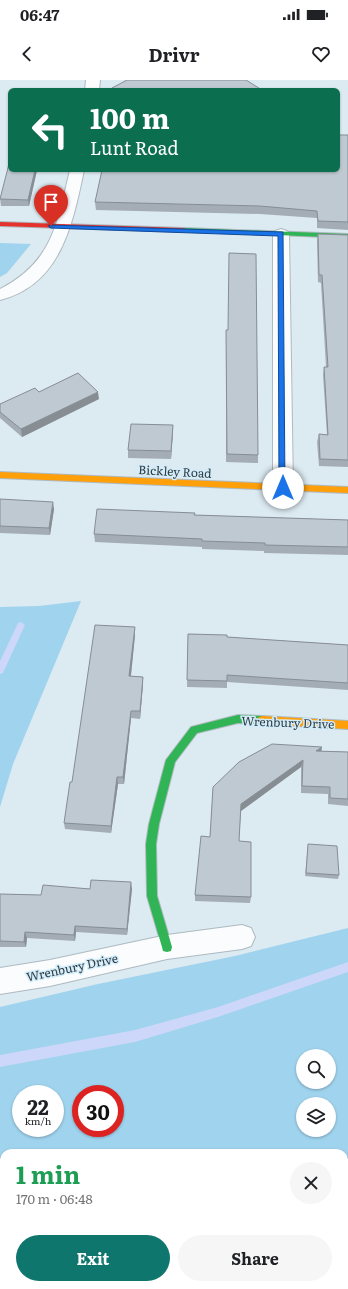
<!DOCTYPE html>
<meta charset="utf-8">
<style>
body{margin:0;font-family:Literata,serif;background:#f6f6f6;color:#202124;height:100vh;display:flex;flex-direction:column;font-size:15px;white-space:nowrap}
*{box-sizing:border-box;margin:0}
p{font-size:13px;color:#757577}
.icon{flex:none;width:22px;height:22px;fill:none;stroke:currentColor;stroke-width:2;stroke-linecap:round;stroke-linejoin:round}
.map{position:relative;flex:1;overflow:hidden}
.side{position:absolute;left:0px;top:1069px;width:348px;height:140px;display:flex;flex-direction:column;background:#fff;border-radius:12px 12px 0 0;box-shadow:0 1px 3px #0004}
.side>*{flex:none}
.hud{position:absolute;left:8px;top:8px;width:332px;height:84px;border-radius:6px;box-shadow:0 1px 3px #0004;background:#0b6e4f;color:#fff;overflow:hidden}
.controls{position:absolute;left:296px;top:969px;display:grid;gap:8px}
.controls a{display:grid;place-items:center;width:40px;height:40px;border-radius:50%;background:#fff;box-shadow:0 1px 3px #0004;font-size:20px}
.speed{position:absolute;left:12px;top:1005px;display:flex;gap:8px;font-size:20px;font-weight:700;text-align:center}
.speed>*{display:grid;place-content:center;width:52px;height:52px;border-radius:50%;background:#fff;box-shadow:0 1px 3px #0004;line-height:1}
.speed small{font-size:10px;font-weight:400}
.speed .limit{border:6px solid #d22;background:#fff;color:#111}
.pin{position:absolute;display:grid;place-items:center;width:34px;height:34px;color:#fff;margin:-41px -17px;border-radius:50% 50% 50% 0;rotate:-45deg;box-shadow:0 0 4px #0007}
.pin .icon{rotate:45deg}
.me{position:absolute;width:44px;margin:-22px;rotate:0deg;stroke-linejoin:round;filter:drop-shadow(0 0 3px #0008)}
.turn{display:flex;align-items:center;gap:14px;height:84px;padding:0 16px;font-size:18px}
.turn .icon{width:52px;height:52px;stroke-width:2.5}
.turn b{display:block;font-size:28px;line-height:34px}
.round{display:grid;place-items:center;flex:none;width:42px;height:42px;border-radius:21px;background:#f6f6f6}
.overview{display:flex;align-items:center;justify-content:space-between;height:68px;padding:0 16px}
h1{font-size:24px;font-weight:700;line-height:30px;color:#1e9e55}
.cta{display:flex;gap:8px;margin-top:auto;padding:8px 16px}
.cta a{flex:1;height:46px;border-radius:24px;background:#0f766e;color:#fff;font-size:16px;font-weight:700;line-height:46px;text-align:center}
.cta a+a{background:#f6f6f6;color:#202124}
.status{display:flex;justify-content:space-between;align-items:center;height:28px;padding:0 20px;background:#fff;direction:ltr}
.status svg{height:11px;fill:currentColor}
header{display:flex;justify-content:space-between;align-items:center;height:52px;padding:0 16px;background:#fff;font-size:18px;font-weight:700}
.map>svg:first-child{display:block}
.green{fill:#9fd3ee;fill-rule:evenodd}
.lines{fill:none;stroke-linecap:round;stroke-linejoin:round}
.stream{fill:#ccd7fa;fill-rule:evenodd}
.street-casing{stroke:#aebac0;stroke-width:2}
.fast-casing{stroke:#aebac0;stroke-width:2}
.slow-casing{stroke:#aebac0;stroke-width:2}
.jam-casing{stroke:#aebac0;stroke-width:2}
.path{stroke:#d3d7d9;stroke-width:3;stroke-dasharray:3.5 2.5;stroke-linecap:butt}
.street{fill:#fafcfd;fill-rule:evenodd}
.fast{fill:#30b455;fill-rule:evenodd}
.slow{fill:#ff9f0a;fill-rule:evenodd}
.jam{fill:#e5322d;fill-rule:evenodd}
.wall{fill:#a4adb5}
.shaded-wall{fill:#868d93}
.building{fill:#bfc9d2;stroke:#868d93}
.route{fill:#1a73e8;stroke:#114b97}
.labels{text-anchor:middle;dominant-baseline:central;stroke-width:3;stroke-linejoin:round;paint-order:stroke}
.street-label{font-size:12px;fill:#303d43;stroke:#d3edfb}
</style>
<div class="status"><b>06:47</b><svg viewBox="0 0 49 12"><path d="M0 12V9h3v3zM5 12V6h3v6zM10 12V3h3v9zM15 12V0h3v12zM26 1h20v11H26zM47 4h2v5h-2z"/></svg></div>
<header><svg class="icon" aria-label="back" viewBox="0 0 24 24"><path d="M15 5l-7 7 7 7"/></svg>Drivr<svg class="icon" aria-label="heart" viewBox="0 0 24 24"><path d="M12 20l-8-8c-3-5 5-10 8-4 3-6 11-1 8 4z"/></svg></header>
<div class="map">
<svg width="348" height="1209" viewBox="0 0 348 1209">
<rect width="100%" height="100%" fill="#dceaf2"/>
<g class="green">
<path d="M0,163L31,164L7,193L0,197Z"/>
<path d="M81,521L13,684L0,727V527L39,526Z"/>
<path d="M348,848V1209H0V927L98,904L235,876ZM303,976H329V1002H303ZM21,1014H55V1048H21ZM81,1014H115V1048H81ZM303,1024H329V1050H303ZM4,1073H344V1205H4Z"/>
</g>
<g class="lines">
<g class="stream">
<path d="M21,542L25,545L3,593L0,594V581L18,543Z"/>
<path d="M348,882V892L218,937L135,962L0,987V975L135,950L218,927Z"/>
</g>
<g class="street-casing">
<g id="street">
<path d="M86,0H100L99,10H85Z"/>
<path d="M70,90H84C73,143 61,205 0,220V209C53,182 57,143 70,90Z"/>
<path d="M281,149L287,151L289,154L293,408L290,413L283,415L276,413L273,408V154L275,151Z"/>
<path d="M242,845L251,848L255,857L251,866L242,869L167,879L50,906L0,914V888L50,880L167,855Z"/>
</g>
</g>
<g class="fast-casing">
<g id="fast">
<path d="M184,148L348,154V158L182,151V149Z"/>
<path d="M238,635L262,636L265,637L267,640L265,643L262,644L238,643L197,653L175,682L159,744L156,764L157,816L172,867L171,871L167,872L163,871L162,867L147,816L146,764L149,744L166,680L191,647Z"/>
</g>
</g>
<g class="slow-casing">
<g id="slow">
<path d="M0,392L348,407V413L0,398Z"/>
<path d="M262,636L348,641V649L262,644L259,643L257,640L259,637Z"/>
</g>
</g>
<g class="jam-casing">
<path id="jam" d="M0,142L184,148L187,150L184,152L0,146Z"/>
</g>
<g class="path">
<path d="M0,1169L4,1193"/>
<path d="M6,1205L7,1209"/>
</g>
<use href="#street" class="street"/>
<use href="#fast" class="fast"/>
<use href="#slow" class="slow"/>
<use href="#jam" class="jam"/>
</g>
<g class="wall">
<path d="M348,55V150L317,148V138L260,134L96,130L95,122L338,90Z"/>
<path d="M37,90L29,126H1L0,118Z"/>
<path d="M318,154L348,155V387L319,386L317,362L319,354L327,355L323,295L324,287H326L321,203L318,202L317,161Z"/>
<path d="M226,250L258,375V383L226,382Z"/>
<path d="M39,312L99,319L22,357L0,338V324Z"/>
<path d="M173,345L171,379L128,378V370Z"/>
<path d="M0,419L54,429L50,455L0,453Z"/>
<path d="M194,435L348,440V475L264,473V471L202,469V467L95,462L94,454Z"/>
<path d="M188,554L227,557L348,565V610L227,602V608L187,607Z"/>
<path d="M135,555L131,596L143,597V604L140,639L131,638L124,704H118L111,753L65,749L64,743Z"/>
<path d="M321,671L348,672V726L328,724V714L301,713V687L241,731L239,761L251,817L250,823L195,821V815L210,757L213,707Z"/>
<path d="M308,764L339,795L338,799L305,796Z"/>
<path d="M90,809H132L127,855L76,852L75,861L27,858L26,867H0V814L41,815Z"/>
</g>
<g class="shaded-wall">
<path d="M35,90H37L29,126L28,120Z"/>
<path d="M98,312L99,319L22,357L21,349Z"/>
<path d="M173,345V353L171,379V371Z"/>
<path d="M53,422L54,429L50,455L49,448Z"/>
<path d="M135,547V555L130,603L129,596Z"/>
<path d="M143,597V604L140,639V631Z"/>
<path d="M131,631V638L124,704L123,697Z"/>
<path d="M322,667L321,674L316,671Z"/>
<path d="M303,680L301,687L241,731V724Z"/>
<path d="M117,697L118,704L111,753V746Z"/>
<path d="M131,802L132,809L127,855V849Z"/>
<path d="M75,846L76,852L75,861L74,855Z"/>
<path d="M25,852L27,858L26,867L24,862Z"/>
</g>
<g class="building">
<path d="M127,0H246L262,10H112V8Z"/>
<path d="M338,55H348V142L318,141L317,131L260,126L95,122L102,90H338Z"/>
<path d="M10,80V90H35L28,120L0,119Z"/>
<path d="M318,154L348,155V380L320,379L319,354L328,355L324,287H328L322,195H319Z"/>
<path d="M229,173L256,174L258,375L227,374L226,250H228Z"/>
<path d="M78,293L98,312L21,349L0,332V324L35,308L39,312Z"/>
<path d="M131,344L173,345L171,371L128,370Z"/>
<path d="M0,419L53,422L49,448L0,446Z"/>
<path d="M97,429L195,433L194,435L348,440V467L265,465V463L202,461V459L94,454Z"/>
<path d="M95,545L135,547L129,596L143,597L140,631H131L123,697H117L111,746L64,743L70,702H72Z"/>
<path d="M188,554L227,555V557L348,565V603L227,595V601L187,600Z"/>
<path d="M272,664L322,667L316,671L348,672V719L330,718V707L302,706L303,680L241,724L239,761L251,762V817L195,815L201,756L210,757L213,707L239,682Z"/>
<path d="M308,764L337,766L339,795L306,793Z"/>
<path d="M91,800L131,802L127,849L75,846L74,855L25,852L24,862L0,861V814L41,815L43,805L90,809Z"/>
</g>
<path class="route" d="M49,145L283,152L285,410H280L279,408L278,156L51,148L49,147Z"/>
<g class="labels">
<g class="street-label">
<text transform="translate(175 391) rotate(3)">Bickley Road</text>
<text transform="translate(288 642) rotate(2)">Wrenbury Drive</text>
<text transform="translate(72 887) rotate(-12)">Wrenbury Drive</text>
</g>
</g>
</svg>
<div class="controls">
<a><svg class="icon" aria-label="search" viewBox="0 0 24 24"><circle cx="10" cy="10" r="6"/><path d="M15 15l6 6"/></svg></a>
<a><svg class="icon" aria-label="layers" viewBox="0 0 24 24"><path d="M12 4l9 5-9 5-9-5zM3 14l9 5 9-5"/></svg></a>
</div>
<div class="speed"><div>22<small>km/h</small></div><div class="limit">30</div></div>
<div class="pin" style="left:51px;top:146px;background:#d93025"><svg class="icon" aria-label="arrive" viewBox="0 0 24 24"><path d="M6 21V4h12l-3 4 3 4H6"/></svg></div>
<svg class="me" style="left:283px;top:408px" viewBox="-20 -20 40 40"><circle r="19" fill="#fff"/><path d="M0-13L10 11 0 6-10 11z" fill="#1a73e8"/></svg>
<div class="hud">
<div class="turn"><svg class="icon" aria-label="left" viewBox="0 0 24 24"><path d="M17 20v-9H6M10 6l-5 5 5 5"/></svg><div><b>100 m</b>Lunt Road</div></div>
</div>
<section class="side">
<div class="overview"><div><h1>1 min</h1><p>170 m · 06:48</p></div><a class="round"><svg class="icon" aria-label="close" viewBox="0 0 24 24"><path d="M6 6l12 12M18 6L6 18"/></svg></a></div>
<div class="cta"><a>Exit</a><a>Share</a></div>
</section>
</div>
